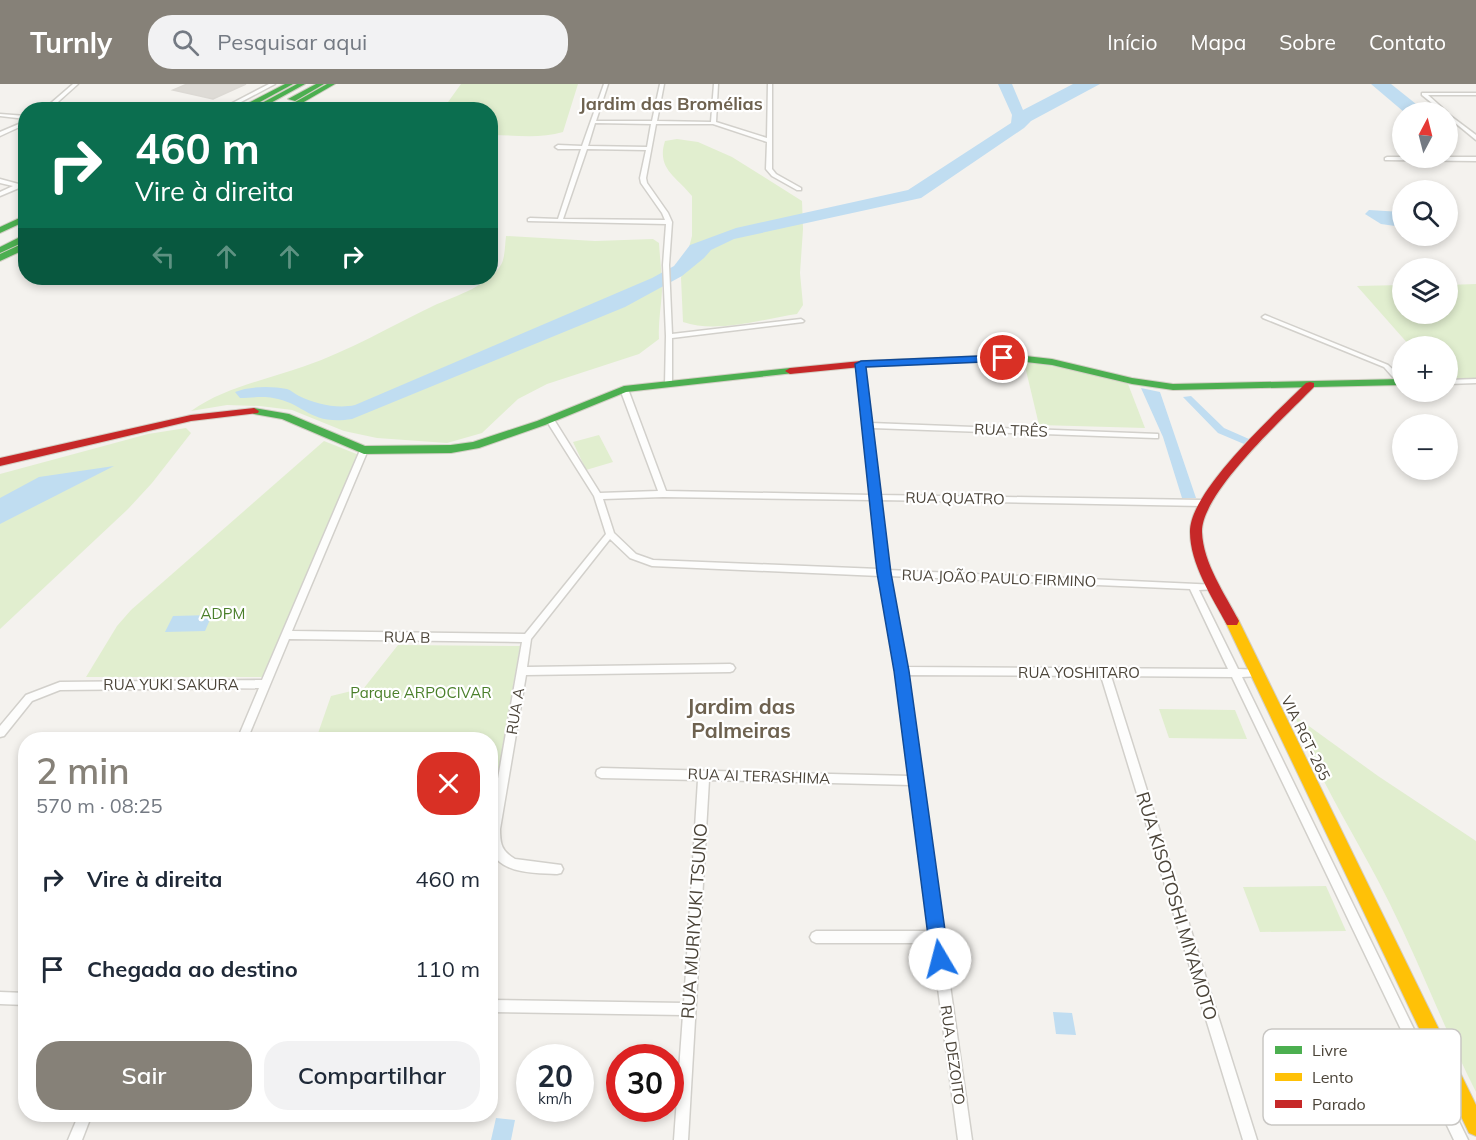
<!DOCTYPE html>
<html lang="pt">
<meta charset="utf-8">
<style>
body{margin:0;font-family:Mulish,sans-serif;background:#f2f2f3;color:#1f2937;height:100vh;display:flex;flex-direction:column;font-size:22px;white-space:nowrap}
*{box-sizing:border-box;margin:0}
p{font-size:20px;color:#747a83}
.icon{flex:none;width:33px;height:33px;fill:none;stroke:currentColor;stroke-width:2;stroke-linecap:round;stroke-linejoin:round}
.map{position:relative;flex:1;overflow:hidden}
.panel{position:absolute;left:18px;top:648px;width:480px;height:390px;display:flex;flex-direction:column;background:#fff;border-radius:24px;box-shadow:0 3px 9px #0003}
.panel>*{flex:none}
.top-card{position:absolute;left:18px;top:18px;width:480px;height:183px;border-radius:24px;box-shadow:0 3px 9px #0003;background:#0b6e4f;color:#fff;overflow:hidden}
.needle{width:39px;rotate:7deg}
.fabs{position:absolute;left:1392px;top:18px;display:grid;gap:12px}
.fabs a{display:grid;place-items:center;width:66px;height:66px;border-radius:50%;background:#fff;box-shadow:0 3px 9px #0003;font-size:30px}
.speed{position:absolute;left:516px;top:960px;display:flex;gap:12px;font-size:30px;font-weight:700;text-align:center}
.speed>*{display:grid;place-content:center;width:78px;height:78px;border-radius:50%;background:#fff;box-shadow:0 3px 9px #0003;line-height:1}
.speed small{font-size:15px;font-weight:400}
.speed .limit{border:9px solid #d22;background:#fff;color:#111}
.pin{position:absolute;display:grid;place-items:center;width:51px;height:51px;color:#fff;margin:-26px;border:3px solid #fff;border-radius:50%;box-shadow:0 2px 6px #0007}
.me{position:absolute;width:66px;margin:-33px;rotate:352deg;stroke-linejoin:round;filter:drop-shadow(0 0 4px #0008)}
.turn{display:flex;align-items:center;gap:21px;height:126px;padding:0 18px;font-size:27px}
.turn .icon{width:78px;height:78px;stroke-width:2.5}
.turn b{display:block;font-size:42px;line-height:51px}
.lanes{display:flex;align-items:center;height:57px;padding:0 18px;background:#0003;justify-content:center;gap:30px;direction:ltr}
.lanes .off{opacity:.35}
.round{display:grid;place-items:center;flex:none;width:63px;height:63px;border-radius:24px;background:#f2f2f3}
.headline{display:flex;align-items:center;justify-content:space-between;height:102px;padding:0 18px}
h1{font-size:36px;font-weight:600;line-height:45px;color:#868178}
.cta{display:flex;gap:12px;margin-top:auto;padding:12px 18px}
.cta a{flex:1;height:69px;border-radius:24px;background:#868178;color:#fff;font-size:24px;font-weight:600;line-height:69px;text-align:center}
.cta a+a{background:#f2f2f3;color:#1f2937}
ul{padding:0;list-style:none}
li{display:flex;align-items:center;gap:18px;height:90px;padding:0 18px}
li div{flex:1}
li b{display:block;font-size:22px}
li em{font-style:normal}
header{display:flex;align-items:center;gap:36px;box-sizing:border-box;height:84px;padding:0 30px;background:#868178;color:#fff}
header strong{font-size:28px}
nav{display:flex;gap:33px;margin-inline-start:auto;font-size:21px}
.search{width:420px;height:54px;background:#f2f2f3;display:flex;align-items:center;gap:15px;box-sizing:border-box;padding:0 21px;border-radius:24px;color:#747a83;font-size:22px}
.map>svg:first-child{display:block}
.green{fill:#e1eecf}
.water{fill:#c0ddf1}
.building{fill:#dedbd6;stroke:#dcd9d4;stroke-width:1.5}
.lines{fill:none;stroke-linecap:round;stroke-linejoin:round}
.street-casing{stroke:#d2d0cb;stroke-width:3}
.fast-casing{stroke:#d3cfc5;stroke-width:2}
.slow-casing{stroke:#d3cfc5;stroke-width:2}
.jam-casing{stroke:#d3cfc5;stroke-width:2}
.street{fill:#fdfdfc;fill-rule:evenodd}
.fast{fill:#4caf50;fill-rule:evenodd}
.slow{fill:#ffc107;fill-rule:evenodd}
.jam{fill:#c62828;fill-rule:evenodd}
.route{fill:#1a73e8;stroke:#114b97;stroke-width:1.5}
.labels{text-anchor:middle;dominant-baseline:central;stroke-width:4.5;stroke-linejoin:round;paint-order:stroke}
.street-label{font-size:15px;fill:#4b4439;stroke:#fff}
.park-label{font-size:15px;fill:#4a7f2a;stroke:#fff}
.far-district-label{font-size:18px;font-weight:bold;fill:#6e6250;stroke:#fff}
.near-street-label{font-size:18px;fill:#4b4439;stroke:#fff}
.district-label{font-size:21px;font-weight:bold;fill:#6e6250;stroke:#fff}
.key{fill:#fff;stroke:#c9c7c4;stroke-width:1.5}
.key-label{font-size:16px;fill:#4b4439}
</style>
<header>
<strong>Turnly</strong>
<div class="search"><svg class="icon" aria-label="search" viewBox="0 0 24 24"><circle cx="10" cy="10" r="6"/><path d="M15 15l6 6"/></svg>Pesquisar aqui</div>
<nav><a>Início</a><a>Mapa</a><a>Sobre</a><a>Contato</a></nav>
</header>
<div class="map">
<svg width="1476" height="1056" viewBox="0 0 1476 1056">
<rect width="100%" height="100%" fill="#f4f2ee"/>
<g class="green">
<path d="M461,0H578L563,48C540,55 514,51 491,51L490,26L443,25Z"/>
<path d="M677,55L698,58L732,73L802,117L803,145L800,189L803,221L797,230C762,235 717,250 683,238L681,194L692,152V112C677,93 656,85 665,57Z"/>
<path d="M506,152L595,157L653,155L659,159C660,175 662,191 662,207C661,224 658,239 659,255L639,270L547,300L518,315L482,349L447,359L377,354L344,347L292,326L260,322L227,321L191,327C225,303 266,296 305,282C349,267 391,242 433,222C455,212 490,202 502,179C505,172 505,160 506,152Z"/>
<path d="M1476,200V295H1448V262H1410L1357,202L1402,201V230H1448V201Z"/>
<path d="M1024,278L1070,285L1128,300L1145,344L1039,341Z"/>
<path d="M186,344L191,349L152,399L128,425L0,545V390L148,350Z"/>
<path d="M599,351L613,378L586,386L573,358Z"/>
<path d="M324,357L359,371L264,593H86L117,542L131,526Z"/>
<path d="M398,561L520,562L491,730L490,656L316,655L331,612L364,604Z"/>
<path d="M1159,625L1235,626L1247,655L1169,654Z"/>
<path d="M1295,632L1378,692L1476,757V1008C1445,947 1421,882 1390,820C1359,757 1319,698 1295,632Z"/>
<path d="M1326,802L1346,847L1260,848L1243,803Z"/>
</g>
<g class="water">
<path d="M998,0H1012L1023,26L1073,0H1100L1031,37L1024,44L921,114L734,155L711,166L704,174L682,192L625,223L352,335C310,342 305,319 273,314C263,312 250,314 240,314L235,308C249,302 272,302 287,305C291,306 295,310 299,312C316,320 337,325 355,321L652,194L674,182L690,161L736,144L908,106L1011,39L1012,31Z"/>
<path d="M1371,0H1391L1426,28H1404Z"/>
<path d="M1369,126L1402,128V143L1381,140L1365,130Z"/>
<path d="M1141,304L1160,308L1196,414H1182L1163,353Z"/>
<path d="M1191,312L1224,344L1249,355L1244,360L1218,349L1183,313Z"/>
<path d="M114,382L0,440V414L39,393Z"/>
<path d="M212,531L205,547L165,548L173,532Z"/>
<path d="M1053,928L1072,929L1076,951L1056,950Z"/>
<path d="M496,1034L515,1036L511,1056H491Z"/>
</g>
<path class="building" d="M187,0H246L213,15L173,6Z"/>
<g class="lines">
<g class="street-casing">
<g id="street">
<path d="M73,0H78L49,26H43Z"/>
<path d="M269,0H275L226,26H219Z"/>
<path d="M604,0H608L596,37H652L660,0H664L657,37L711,38L714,0H718L716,38L767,54L768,0H772V85L776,90L801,104V106H797L772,92L766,85L767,58L713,40H656L646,94L647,99L668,129L672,138L669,181L672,250L801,235L804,237L803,238L672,254V299L671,301H665L666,252L663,181L666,140L528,137V135L530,134L558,135L581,65H558L555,63L558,61L582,62ZM595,39L651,40L647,63L588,62ZM587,65L646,66L640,94L641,99L662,129L665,136L563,135Z"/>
<path d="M1422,9H1476V11H1428L1447,28H1443L1422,11Z"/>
<path d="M0,30L26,32V35L0,32Z"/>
<path d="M1448,30L1476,51V56L1448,33Z"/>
<path d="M26,37V40L0,52V48Z"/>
<path d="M1387,73H1476V77L1385,76V74Z"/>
<path d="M0,95L26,102V106L19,104L0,112V108L13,102L0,99Z"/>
<path d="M1265,231L1388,281L1402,294V300H1399L1384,283L1263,234L1262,233Z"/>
<path d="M861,278L864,280L871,339L1158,350V354H1155L872,344L879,411L1203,416L1207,419L1203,422L880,416L888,486L1218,501L1219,503L1218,505L1199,506L1238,585L1260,586L1262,589L1260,592L1242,593L1468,1056H1454L1232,593L1111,592L1257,1056H1243L1101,592L906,591L972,1056H958L932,859H816L812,857L810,853L812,849L816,847H931L911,701L709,696L688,1056H674L683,931L490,928V916L684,919L698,696L601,694L597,692L596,689L597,686L601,684L910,692L896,587L880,492L652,482L630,474L610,455L531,555L527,583L730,580L733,581L735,584L733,587L730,588L526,591L500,745C500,759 501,767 515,775L561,781L563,785L561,789L557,790C536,789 497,790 491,764C489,756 490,747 490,740L522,558L289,555L247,656H237L259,604L60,606L32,617L4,652L0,653V642L26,611L60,598L262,596L361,364H367L368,366L292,547L525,550L606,450L594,412L546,336L547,334H553L600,409L658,407L620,305L624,303L628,305L666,407L871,411L858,280ZM663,413L872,416L879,485L653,476L636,470L614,449L603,415ZM889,492L1190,505L1228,585L905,583Z"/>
<path d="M1476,295V299L1448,300V296Z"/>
<path d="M0,908L26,909V921L0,920Z"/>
<path d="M79,1030H92L82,1056H68Z"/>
</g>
</g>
<g class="fast-casing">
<g id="fast">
<path d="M285,0H293L245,26H235Z"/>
<path d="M297,0H305L258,26H249Z"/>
<path d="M316,0H324L295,17L288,15Z"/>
<path d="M327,0H335L290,26H281Z"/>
<path d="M26,131V137L0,149V143Z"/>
<path d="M26,150V157L0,169V163Z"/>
<path d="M26,158V165L0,177V170Z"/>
<path d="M1017,271L1052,275L1132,294L1173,300L1402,295V301L1173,306L1132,300L1052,281L1017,277L981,278L976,275L981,272Z"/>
<path d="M790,284L795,287L794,289L626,308L545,341L479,364L451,369L364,370L282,335L254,330L249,327L254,324L289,330L365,362L451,361L473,358L537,337L624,302Z"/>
</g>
</g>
<g class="slow-casing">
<path id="slow" d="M1232,532L1237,533L1239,537L1476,1021V1052L1469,1049L1225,537L1227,533Z"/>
</g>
<g class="jam-casing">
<g id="jam">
<path d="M981,272L986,275L985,277L861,283L790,290L785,287L790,284L861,277Z"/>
<path d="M1310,298L1314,299V303C1286,332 1201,409 1202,448C1203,479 1225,510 1239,537L1237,541H1227C1212,513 1190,480 1190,448C1189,407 1277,328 1306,299Z"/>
<path d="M254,324L259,327L258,329L191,337L0,382V374L191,331Z"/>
</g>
</g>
<use href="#street" class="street"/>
<use href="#fast" class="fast"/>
<use href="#slow" class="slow"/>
<use href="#jam" class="jam"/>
</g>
<path class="route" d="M1003,271L1007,272V277L866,283L891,489L909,587L949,875L947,882L940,884L934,882L931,875L894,587L877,489L855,280L861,277Z"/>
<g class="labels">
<g class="street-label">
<text transform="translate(1011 346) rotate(2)">RUA TRÊS</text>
<text transform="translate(955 414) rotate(1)">RUA QUATRO</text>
<text transform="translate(999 494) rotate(2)">RUA JOÃO PAULO FIRMINO</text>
<text transform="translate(407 553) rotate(1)">RUA B</text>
<text x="1079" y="588">RUA YOSHITARO</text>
<text x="171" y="600">RUA YUKI SAKURA</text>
<text transform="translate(515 627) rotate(-81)">RUA A</text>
<text transform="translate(1306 654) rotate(64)">VIA RGT-265</text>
<text transform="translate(759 692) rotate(2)">RUA AI TERASHIMA</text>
<text transform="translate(953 971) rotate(82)">RUA DEZOITO</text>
</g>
<g class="park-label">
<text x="223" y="529">ADPM</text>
<text x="421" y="608">Parque ARPOCIVAR</text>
</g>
<g class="far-district-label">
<text x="671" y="19">Jardim das Bromélias</text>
</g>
<g class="near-street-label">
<text transform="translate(1177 822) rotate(73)">RUA KISOTOSHI MIYAMOTO</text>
<text transform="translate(694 837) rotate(-86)">RUA MURIYUKI TSUNO</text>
</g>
<g class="district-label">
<text x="741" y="622">Jardim das<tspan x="741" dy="24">Palmeiras</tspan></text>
</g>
</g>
<rect x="1263" y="945" width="198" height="96" rx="9" class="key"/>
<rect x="1275" y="962" width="27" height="8" fill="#4caf50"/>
<rect x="1275" y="989" width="27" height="8" fill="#ffc107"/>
<rect x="1275" y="1016" width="27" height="8" fill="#c62828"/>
<g class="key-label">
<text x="1312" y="972">Livre</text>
<text x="1312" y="999">Lento</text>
<text x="1312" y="1026">Parado</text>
</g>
</svg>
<div class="fabs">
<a><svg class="needle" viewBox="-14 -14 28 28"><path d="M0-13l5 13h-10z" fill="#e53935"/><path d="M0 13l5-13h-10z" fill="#747a83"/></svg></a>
<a><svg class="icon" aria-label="search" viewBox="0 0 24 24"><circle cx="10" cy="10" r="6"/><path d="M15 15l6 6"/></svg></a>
<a><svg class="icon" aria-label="layers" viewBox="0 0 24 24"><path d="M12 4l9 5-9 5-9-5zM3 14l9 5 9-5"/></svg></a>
<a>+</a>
<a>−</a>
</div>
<div class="speed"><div>20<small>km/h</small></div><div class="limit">30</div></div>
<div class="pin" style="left:1003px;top:274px;background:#d93025"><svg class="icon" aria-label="arrive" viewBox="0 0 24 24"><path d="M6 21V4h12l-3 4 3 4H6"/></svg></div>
<svg class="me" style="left:940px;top:875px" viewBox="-20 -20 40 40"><circle r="19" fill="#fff"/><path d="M0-13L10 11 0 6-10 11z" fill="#1a73e8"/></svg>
<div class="top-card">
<div class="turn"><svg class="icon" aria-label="right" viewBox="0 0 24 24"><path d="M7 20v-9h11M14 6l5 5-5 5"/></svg><div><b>460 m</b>Vire à direita</div></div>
<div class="lanes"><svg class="icon off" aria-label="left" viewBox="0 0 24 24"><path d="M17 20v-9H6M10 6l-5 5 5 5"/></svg><svg class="icon off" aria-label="ahead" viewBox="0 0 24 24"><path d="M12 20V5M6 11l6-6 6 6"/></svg><svg class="icon off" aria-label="ahead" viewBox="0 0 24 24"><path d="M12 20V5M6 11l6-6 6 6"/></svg><svg class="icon" aria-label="right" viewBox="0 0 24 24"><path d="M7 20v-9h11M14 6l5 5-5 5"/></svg></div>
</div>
<section class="panel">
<div class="headline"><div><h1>2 min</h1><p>570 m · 08:25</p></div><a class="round" style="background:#d93025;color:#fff"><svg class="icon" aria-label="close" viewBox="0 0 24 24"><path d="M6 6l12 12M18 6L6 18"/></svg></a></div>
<ul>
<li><svg class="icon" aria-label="right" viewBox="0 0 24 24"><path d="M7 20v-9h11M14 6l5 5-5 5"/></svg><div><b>Vire à direita</b></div><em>460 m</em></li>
<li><svg class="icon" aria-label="arrive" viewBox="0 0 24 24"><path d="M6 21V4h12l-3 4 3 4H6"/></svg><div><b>Chegada ao destino</b></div><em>110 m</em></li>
</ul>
<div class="cta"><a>Sair</a><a>Compartilhar</a></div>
</section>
</div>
